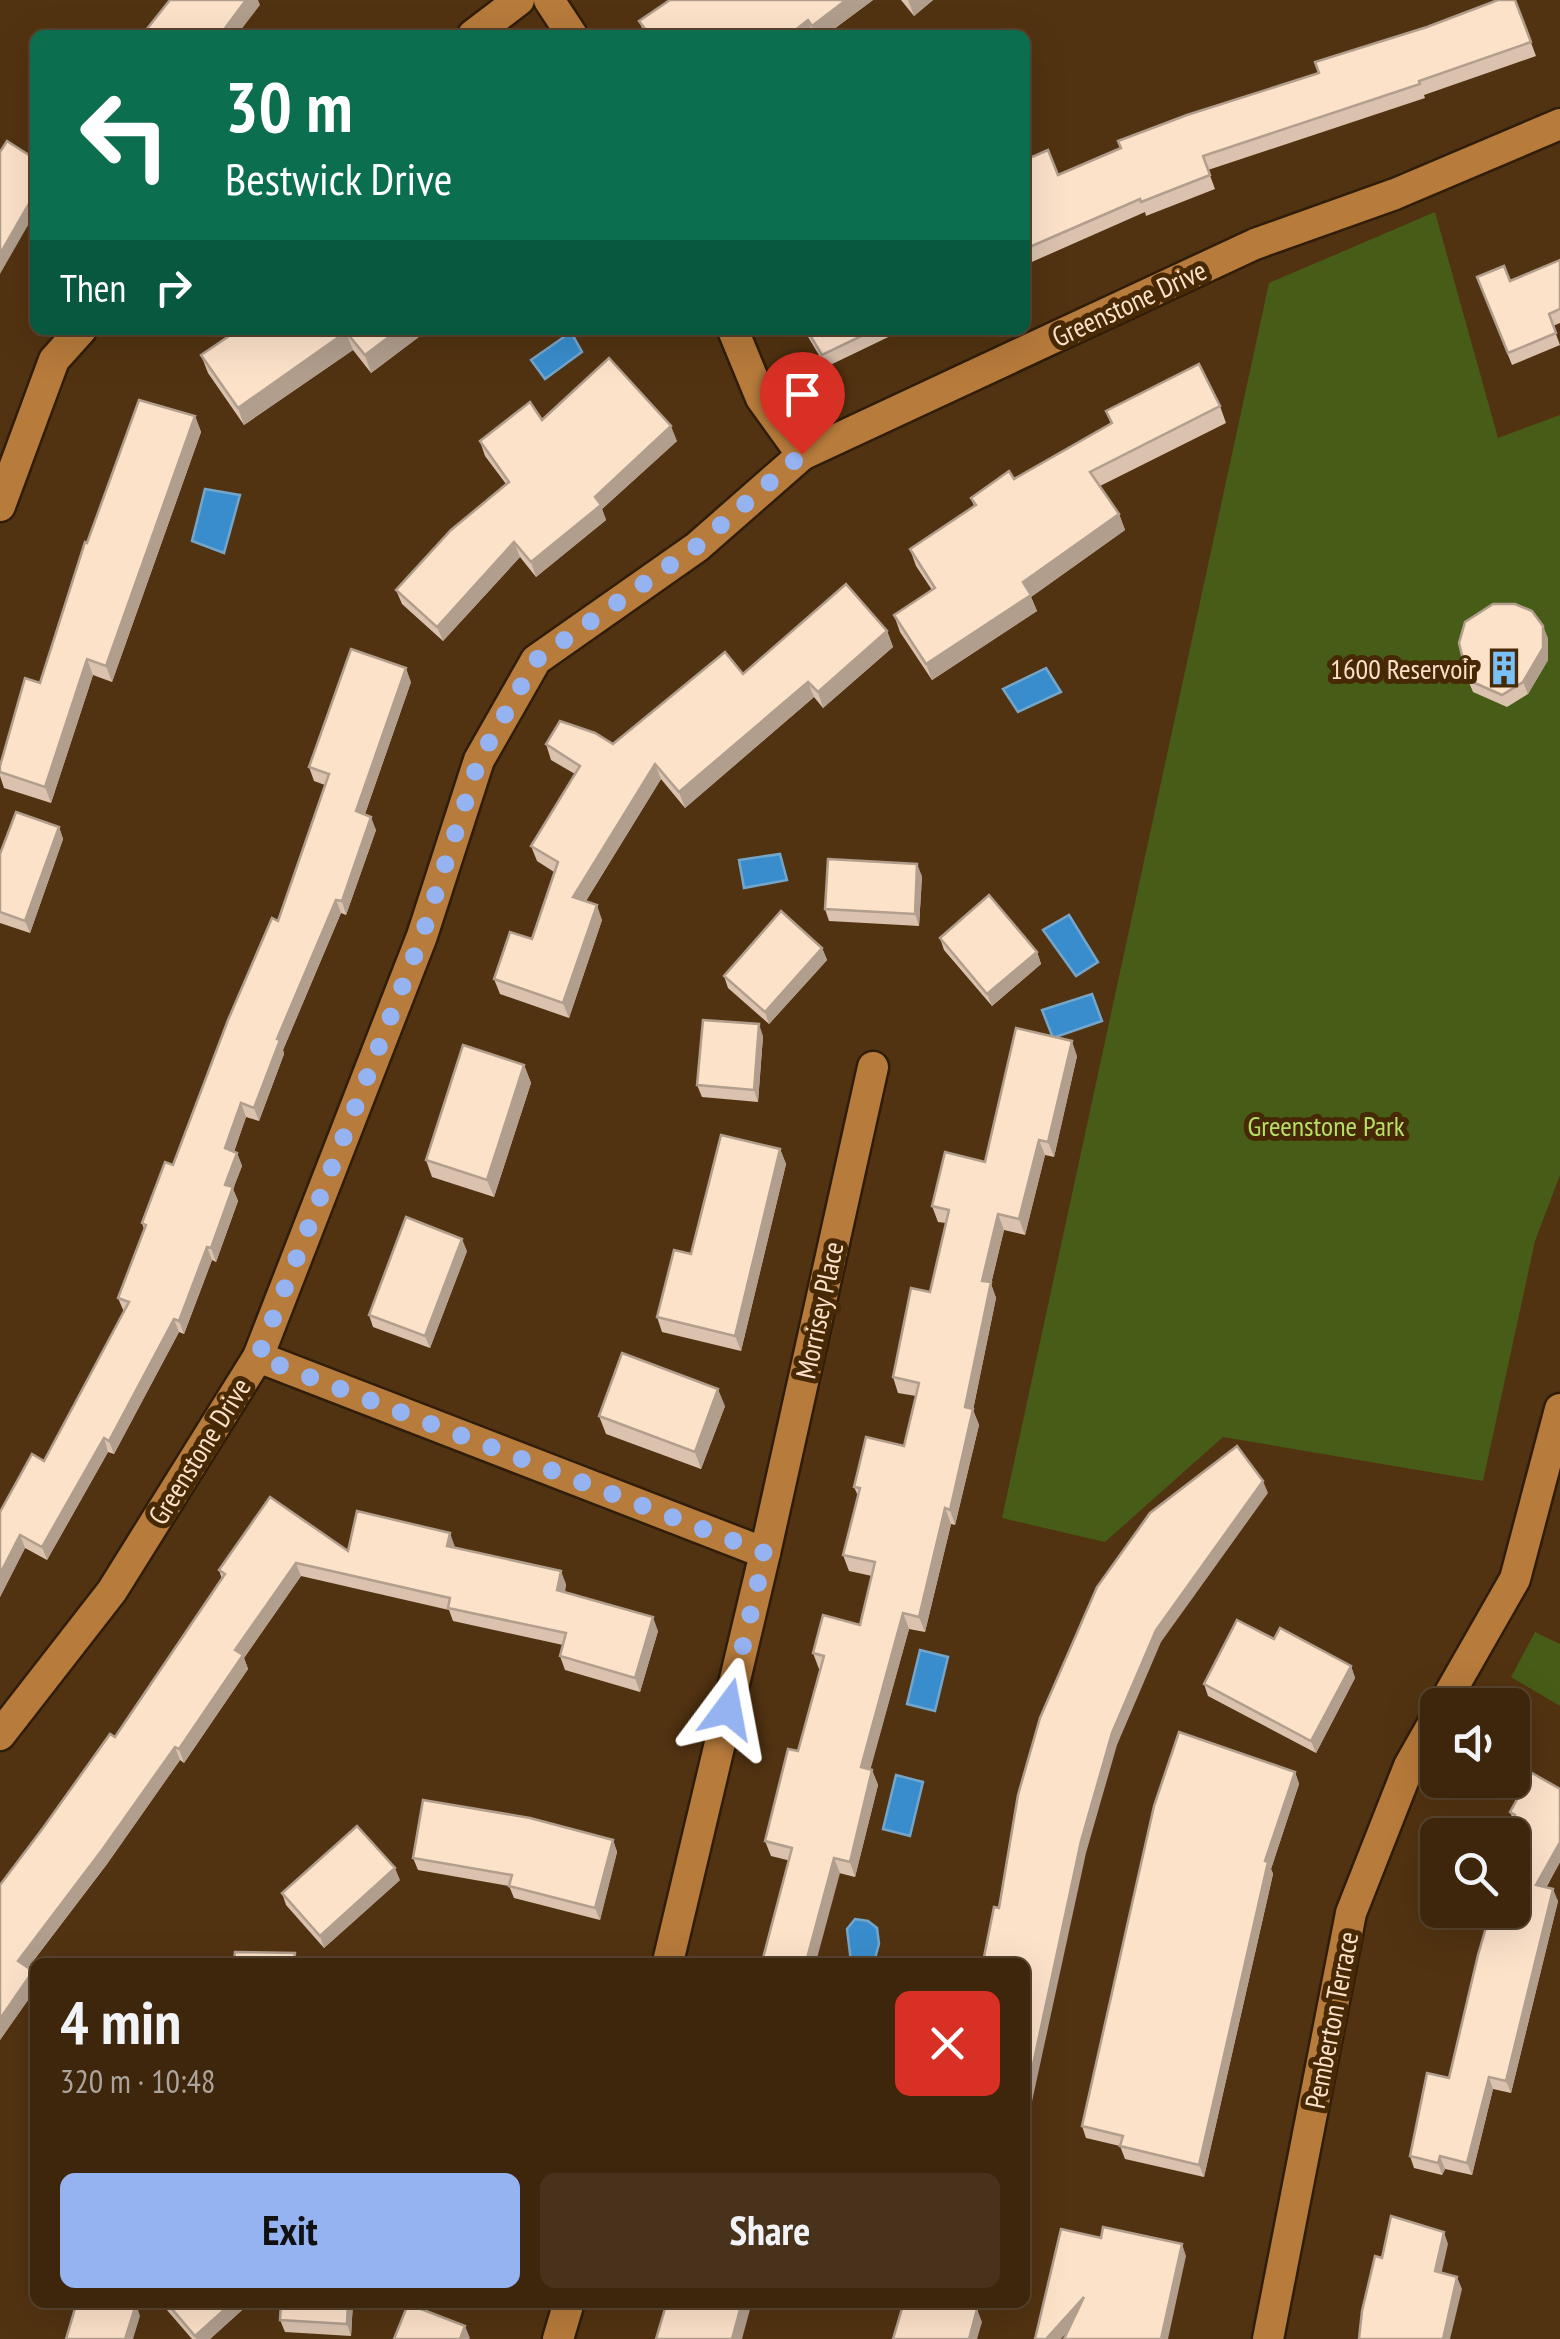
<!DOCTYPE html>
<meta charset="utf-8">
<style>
body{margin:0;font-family:"PT Sans Narrow",sans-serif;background:#49321b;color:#f1f3f6;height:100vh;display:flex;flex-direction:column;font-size:38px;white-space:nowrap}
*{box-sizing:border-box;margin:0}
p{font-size:32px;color:#ada59d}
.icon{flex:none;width:55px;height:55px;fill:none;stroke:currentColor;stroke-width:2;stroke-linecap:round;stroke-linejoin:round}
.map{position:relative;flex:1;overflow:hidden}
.panel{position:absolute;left:30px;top:1958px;width:1000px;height:350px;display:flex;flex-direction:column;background:#3e260d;border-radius:15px;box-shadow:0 10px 40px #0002,0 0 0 2px #57432e}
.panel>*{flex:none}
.guide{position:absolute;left:30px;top:30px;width:1000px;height:305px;border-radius:15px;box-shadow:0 10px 40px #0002,0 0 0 2px #57432e;background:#0b6e4f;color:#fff;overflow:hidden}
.tools{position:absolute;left:1420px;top:1688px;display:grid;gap:20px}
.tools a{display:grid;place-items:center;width:110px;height:110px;border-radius:15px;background:#3e260d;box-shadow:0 10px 40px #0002,0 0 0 2px #57432e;font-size:50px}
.pin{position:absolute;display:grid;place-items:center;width:85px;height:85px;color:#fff;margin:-102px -42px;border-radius:50% 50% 50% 0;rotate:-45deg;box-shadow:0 0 10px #0007}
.pin .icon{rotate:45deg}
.me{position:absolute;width:110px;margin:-55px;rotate:13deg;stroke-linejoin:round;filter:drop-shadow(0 0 8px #0008)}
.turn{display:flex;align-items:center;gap:35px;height:210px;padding:0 30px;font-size:45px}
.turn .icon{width:130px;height:130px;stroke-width:2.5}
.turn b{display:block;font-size:70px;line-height:85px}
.then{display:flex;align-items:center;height:95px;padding:0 30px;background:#0003;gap:20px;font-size:38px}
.round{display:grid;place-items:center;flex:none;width:105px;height:105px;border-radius:15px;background:#49321b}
.summary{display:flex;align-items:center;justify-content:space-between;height:170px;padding:0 30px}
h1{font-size:60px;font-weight:800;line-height:75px}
.button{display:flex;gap:20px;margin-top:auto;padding:20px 30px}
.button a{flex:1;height:115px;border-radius:15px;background:#95b2f1;color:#111;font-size:40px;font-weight:800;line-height:115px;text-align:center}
.button a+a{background:#49321b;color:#f1f3f6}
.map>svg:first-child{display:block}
.green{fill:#475c17}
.water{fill:#398dcc;stroke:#74a6cb;stroke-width:2.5}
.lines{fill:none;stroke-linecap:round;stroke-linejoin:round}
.minor-casing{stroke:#301d09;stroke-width:35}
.minor{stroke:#b77b3b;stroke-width:30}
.wall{fill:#dac2ae}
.shaded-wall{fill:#b19e8d}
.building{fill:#fde2ca;stroke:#b19e8d;stroke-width:2.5}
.route{stroke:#95b2f1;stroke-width:18;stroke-dasharray:0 32.4}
.labels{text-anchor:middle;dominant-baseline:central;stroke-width:10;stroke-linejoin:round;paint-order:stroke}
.street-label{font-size:28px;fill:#fce1c9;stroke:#472905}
.poi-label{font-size:28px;fill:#fce1c9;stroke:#472905;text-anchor:end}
.park-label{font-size:28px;fill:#b7df66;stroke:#472905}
</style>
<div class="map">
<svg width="1560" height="2339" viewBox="0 0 1560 2339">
<rect width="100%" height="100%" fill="#523311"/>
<g class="green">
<path d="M1435,212L1498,438L1560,415V1175L1535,1241L1483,1481L1223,1437L1105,1542L1002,1518L1269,283Z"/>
<path d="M1535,1632L1560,1644V1706L1511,1677Z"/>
</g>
<g class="water">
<path d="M571,332L582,352L545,379L531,360Z"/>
<path d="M205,489L240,495L224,553L192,541Z"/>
<path d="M1046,668L1061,692L1018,712L1003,689Z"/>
<path d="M780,854L787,880L744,888L739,860Z"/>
<path d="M1069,915L1098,962L1076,976L1043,930Z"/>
<path d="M1092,994L1102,1021L1053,1038L1042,1010Z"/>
<path d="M920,1650L948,1657L935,1711L907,1704Z"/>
<path d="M896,1775L923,1782L910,1836L883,1829Z"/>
<path d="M855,1919L868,1921L877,1928L879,1944L874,1962H851L847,1929Z"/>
</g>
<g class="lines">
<g class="minor-casing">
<g id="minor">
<path d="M549,0L572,35"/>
<path d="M473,35L519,0"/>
<path d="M733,330L761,398L802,455"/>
<path d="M0,506L54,360L81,330"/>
<path d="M258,1357L765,1553L668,1962"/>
<path d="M765,1553L873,1067"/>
<path d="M1443,1705L1515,1579L1560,1409"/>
<path d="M0,1735L112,1591L258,1357L422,936L479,760L536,660L697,547L802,455L1255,244L1395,194L1560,124"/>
<path d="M558,2339L569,2302"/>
<path d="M1268,2339L1351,1913L1409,1766L1438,1715"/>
</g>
</g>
<use href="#minor" class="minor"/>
</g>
<g class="wall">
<path d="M873,0L826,35H645L639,21Z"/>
<path d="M901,0H933L914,16Z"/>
<path d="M1515,0L1536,56L1424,95L1425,98L1208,170L1215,189L1146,216L1145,212L1025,265V160L1058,175L1319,73Z"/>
<path d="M1560,260V323L1553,326L1560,345L1512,365L1477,277L1510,281Z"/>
<path d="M238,330H428L371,373L353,350L244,425L208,373L201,355Z"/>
<path d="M804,330H903L826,367Z"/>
<path d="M1220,406L1226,423L1100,486L1119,514L1125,530L1031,597L1037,611L932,680L900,632L894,615L932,590L916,566L910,549L974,506L971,498L1014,479L1111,424L1106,411Z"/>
<path d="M195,416L201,432L112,682L93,675L51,803L4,788L0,776V766L40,683L87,543Z"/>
<path d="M542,420L677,441L602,509L606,520L536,577L520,557L443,641L402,604L396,590L506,484L485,456L480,441Z"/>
<path d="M887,631L893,647L823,708L814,697L685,808L661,779L586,901L602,920L569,1018L500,994L494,979L532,939L554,872L537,861L531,846L575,774L551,760L546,744H613L743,674Z"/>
<path d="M1548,638V660L1528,694L1507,707L1473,692L1468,680Z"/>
<path d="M411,682L365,814L376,830L346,915L341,913L283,1050L284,1054L259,1121L246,1117L234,1152L237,1153L242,1166L233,1189L238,1201L216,1262L212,1260L184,1334L179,1332L114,1454L108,1452L47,1560L25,1548L0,1597V1512L44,1461L124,1312L118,1298L144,1229L142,1223L173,1165L278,921L325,785L314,781L309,767Z"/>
<path d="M59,827L63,839L30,933L0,923V854Z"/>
<path d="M922,876L919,926L829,921L825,909Z"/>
<path d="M940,938L1037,952L1041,964L992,1006L944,950Z"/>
<path d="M822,948L827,960L769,1024L728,988L724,976Z"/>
<path d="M763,1036L758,1102L702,1097L697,1085Z"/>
<path d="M1077,1056L1054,1157L1045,1155L1025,1235L1004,1230L991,1284L996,1298L973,1410L979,1425L955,1525L951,1524L925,1632L909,1629L870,1769L872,1770L878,1785L855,1877L771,1856L765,1841L798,1751L820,1669H819L813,1653L860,1625L872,1576L849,1571L843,1555L858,1496L854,1487L904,1446L916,1396L898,1393L893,1377L930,1292L946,1223L938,1222L932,1206L985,1162Z"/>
<path d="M524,1065L531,1083L494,1197L432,1177L426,1160Z"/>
<path d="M780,1149L786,1164L741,1351L662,1332L657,1317L691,1254Z"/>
<path d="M467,1251L430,1348L373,1327L369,1315Z"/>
<path d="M725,1406L701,1469L606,1434L599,1416Z"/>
<path d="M455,1547L566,1584L565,1592L658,1631L640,1692L565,1670L560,1656L563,1645L453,1621L449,1610L301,1576L244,1658L248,1669L184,1763L180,1760L107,1864L28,1968L33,1971L35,1976V1990L0,2040V1885L115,1737L222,1579L219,1570L348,1551Z"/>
<path d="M1274,1639L1351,1666L1355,1678L1316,1753L1208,1696L1204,1684Z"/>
<path d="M1295,1772L1299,1784L1271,1869L1273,1874L1204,2177L1125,2159L1120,2146L1086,2138L1082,2126Z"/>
<path d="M1560,1789V1862L1546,1888L1558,1901L1511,2093L1493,2089L1472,2175L1445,2169L1442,2175L1414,2168L1410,2156L1449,2078L1492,1922L1512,1910L1513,1819L1510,1812Z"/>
<path d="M613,1840L617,1852L600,1920L514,1898L509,1886L418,1870L413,1858Z"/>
<path d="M400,1880L324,1948L286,1905L282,1893Z"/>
<path d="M160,2302H251L210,2339H192Z"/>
<path d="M281,2302H353L351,2336L285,2332L280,2320Z"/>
</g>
<g class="shaded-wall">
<path d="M246,0H258L260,5L237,35H220Z"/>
<path d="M846,0H873L826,35H815L812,26Z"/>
<path d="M908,0H933L914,16Z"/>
<path d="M808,20L813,35H789Z"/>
<path d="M35,193V213L0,274V254Z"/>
<path d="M398,330H428L371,373L365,355Z"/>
<path d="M346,332L353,350L244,425L238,408Z"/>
<path d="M195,416L201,432L112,682L106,666Z"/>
<path d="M671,426L677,441L602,509L606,520L536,577L531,562L595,497Z"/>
<path d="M1119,514L1125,530L1031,597L1037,611L932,680L926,664L1023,582Z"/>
<path d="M514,542L520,557L443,641L437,627Z"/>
<path d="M1543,626L1548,638V660L1528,694L1523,682Z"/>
<path d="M887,631L893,647L823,708L818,692Z"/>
<path d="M87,659L93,675L51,803L45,787Z"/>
<path d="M406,668L411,682L361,825L356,811Z"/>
<path d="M808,682L814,697L685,808L679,792Z"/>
<path d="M655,764L661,779L579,912L573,897Z"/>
<path d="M371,817L376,830L346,915L342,901Z"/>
<path d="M59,827L63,839L30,933L25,921Z"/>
<path d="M917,864L922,876L919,926L915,914Z"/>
<path d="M336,900L341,913L283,1050L284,1054L259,1121L254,1108L277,1039Z"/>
<path d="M597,905L602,920L569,1018L563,1003Z"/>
<path d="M822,948L827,960L769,1024L765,1012Z"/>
<path d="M1037,952L1041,964L992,1006L987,994Z"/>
<path d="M759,1024L763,1036L758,1102L754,1090Z"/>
<path d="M1072,1041L1077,1056L1054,1157L1048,1142Z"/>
<path d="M524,1065L531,1083L494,1197L487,1180Z"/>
<path d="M241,1103L246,1117L230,1162L225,1148Z"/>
<path d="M1039,1140L1045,1155L1025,1235L1019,1219Z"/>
<path d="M780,1149L786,1164L741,1351L735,1336Z"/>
<path d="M237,1153L242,1166L233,1189L238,1201L216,1262L211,1248L225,1185Z"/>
<path d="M998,1214L1004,1230L991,1284L996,1298L973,1410L979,1425L955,1525L950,1510L982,1281Z"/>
<path d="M462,1239L467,1251L430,1348L425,1336Z"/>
<path d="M207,1247L212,1260L184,1334L179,1321Z"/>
<path d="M174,1319L179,1332L114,1454L109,1441Z"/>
<path d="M718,1389L725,1406L701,1469L695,1452Z"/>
<path d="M104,1438L108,1452L47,1560L42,1547Z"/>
<path d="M1263,1481L1268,1493L1161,1642L1117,1745L1086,1853L1028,2120L1025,2112V2102L1081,1841L1112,1733L1156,1630Z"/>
<path d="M945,1508L951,1524L925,1632L919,1617Z"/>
<path d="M450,1533L455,1547L452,1560L447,1546Z"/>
<path d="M20,1535L25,1548L0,1597V1574Z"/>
<path d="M296,1563L301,1576L244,1658L248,1669L184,1763L179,1749L235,1650Z"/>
<path d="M561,1571L566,1584L562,1604L557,1590Z"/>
<path d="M903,1613L909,1629L867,1782L861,1767Z"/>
<path d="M653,1617L658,1631L640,1692L635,1678Z"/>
<path d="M1351,1666L1355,1678L1316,1753L1311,1741Z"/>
<path d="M175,1747L180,1760L107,1864L23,1974L18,1961Z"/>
<path d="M872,1770L878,1785L855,1877L850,1862Z"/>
<path d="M1295,1772L1299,1784L1271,1869L1273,1874L1204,2177L1199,2165L1265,1861Z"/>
<path d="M613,1840L617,1852L600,1920L595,1908Z"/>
<path d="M1560,1842V1862L1540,1897L1536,1885Z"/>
<path d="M834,1858L840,1873L816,1962H806Z"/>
<path d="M395,1868L400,1880L324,1948L320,1936Z"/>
<path d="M1553,1889L1558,1901L1511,2093L1506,2081Z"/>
<path d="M33,1971L35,1990L0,2040V2019Z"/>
<path d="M1489,2077L1493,2089L1472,2175L1467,2163Z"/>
<path d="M1440,2156L1445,2169L1442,2175L1438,2163Z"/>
<path d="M1444,2232L1448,2244L1439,2284L1435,2271Z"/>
<path d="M1182,2244L1186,2256L1168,2339H1161Z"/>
<path d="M1457,2277L1462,2289L1450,2339H1443Z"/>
<path d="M1084,2297L1088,2309L1061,2339H1046Z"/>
<path d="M233,2302H251L210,2339H196L195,2336Z"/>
<path d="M348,2302H353L351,2336L347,2324Z"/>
<path d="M742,2302H752L742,2339H732Z"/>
<path d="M136,2304L140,2316L133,2339H125Z"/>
<path d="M977,2309L982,2322L977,2339H969Z"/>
<path d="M465,2326L470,2338L469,2339H460Z"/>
</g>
<g class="building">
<path d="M170,0H246L220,35H142Z"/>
<path d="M670,0H846L812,26L808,20L789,35H650L639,21Z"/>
<path d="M1498,0H1515L1531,42L1419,81L1420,84L1203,156L1210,175L1141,202L1140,199L1025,249V160L1048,150L1058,175L1121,148L1118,141L1187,115L1319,73L1315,62L1427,27Z"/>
<path d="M7,141L35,159V193L0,254V152Z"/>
<path d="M1560,260V309L1549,314L1556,333L1508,353L1477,277L1504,266L1510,281Z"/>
<path d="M238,330H398L365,355L346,332L238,408L201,355Z"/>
<path d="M807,330H874L822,355Z"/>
<path d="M609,358L671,426L595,497L601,505L531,562L514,542L437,627L396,590L451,530L509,482L480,441L530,402L542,420Z"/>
<path d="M1199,364L1220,406L1090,472L1119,514L1023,582L1031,595L926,664L894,615L935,588L910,549L976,505L971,498L1009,471L1014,479L1112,423L1106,411Z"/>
<path d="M139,400L195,416L106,666L87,659L45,787L0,772V766L25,678L40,683L85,542L87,543Z"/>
<path d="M846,584L887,631L818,692L808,682L679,792L655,764L573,897L597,905L563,1003L494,979L510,932L532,939L558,862L531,846L580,766L546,744L560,721L595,733L613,744L725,652L743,674Z"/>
<path d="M1493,604H1515L1532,611L1543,626V648L1523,682L1502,695L1468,680L1459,643L1465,622Z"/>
<path d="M351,649L406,668L356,811L371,817L342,901L336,900L277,1039L280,1040L254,1108L241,1103L225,1148L237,1153L225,1185L233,1187L211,1248L207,1247L179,1321L174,1319L109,1441L104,1438L42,1547L20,1535L0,1574V1512L32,1454L44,1461L129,1302L118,1298L146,1225L142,1223L165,1162L173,1165L228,1020L272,918L278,921L329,774L309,767Z"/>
<path d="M16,812L59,827L25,921L0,912V854Z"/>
<path d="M828,859L917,864L915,914L825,909Z"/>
<path d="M989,895L1037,952L987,994L940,938Z"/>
<path d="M781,911L822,948L765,1012L724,976Z"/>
<path d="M703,1020L759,1024L754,1090L697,1085Z"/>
<path d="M1016,1028L1072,1041L1048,1142L1039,1140L1019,1219L998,1214L982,1281L991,1282L965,1407L973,1409L950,1510L945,1508L919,1617L903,1613L861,1767L872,1770L850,1862L834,1858L806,1962H762L792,1848L765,1841L788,1749L798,1751L824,1656L813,1653L823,1615L860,1625L875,1562L843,1555L860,1488L854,1487L866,1437L904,1446L919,1383L893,1377L911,1288L930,1292L949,1210L932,1206L945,1152L985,1162Z"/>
<path d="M463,1045L524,1065L487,1180L426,1160Z"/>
<path d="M721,1135L780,1149L735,1336L657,1317L674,1250L691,1254Z"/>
<path d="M406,1217L462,1239L425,1336L369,1315Z"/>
<path d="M622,1353L718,1389L695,1452L599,1416Z"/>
<path d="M1237,1446L1263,1481L1156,1630L1112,1733L1081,1841L1025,2102V1962H983L994,1907L999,1908L1018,1795L1040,1718L1097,1587L1150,1513Z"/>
<path d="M270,1497L348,1551L357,1511L450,1533L447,1546L561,1571L557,1590L653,1617L635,1678L560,1656L566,1633L448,1608L450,1598L296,1563L235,1650L243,1655L179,1749L175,1747L102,1850L18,1961L33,1971L0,2019V1885L43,1828L110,1734L115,1737L225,1574L219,1570Z"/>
<path d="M1237,1620L1274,1639L1280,1628L1351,1666L1311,1741L1204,1684Z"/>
<path d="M1179,1732L1295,1772L1265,1861L1268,1862L1199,2165L1120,2146L1123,2136L1082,2126L1154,1806Z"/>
<path d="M1532,1773L1560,1789V1842L1536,1885L1553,1889L1506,2081L1489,2077L1467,2163L1440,2156L1438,2163L1410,2156L1427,2073L1449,2078L1478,1955L1488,1921L1492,1922L1495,1910H1512V1835H1504L1515,1815L1510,1812Z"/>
<path d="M423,1800L530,1818L613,1840L595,1908L509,1886L512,1875L413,1858Z"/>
<path d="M357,1826L395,1868L320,1936L282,1893Z"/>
<path d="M235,1952L295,1953L294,1962H234Z"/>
<path d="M1391,2216L1444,2232L1435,2271L1457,2277L1443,2339H1359L1362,2311L1375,2256L1382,2258Z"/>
<path d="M1103,2227L1182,2244L1161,2339H1064L1084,2297L1046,2339H1035L1061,2229L1101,2238Z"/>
<path d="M77,2302H130L136,2304L125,2339H66Z"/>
<path d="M166,2302H233L195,2336Z"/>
<path d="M281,2302H348L347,2324L280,2320Z"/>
<path d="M667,2302H742L732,2339H656Z"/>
<path d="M904,2302H964L977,2309L969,2339H893Z"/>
<path d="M408,2304L465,2326L460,2339H394Z"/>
</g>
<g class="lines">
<path class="route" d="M728,1709L765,1553L258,1357L422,936L479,760L536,660L697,546L802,454"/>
</g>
<defs>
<g id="building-bare" transform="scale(2.7)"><path d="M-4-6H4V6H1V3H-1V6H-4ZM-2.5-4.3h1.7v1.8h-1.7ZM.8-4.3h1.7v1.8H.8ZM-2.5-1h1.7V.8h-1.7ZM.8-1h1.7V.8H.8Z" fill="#79bff8" stroke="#472905" stroke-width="2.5" paint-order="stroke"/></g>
</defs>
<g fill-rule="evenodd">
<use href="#building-bare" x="1504" y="668"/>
</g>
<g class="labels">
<g class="street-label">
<text transform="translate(1129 303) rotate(-25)">Greenstone Drive</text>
<text transform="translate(819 1310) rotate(-78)">Morrisey Place</text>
<text transform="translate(199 1451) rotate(-58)">Greenstone Drive</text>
<text transform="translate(1331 2020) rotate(-79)">Pemberton Terrace</text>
</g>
<g class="poi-label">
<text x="1476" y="668">1600 Reservoir</text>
</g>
<g class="park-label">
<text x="1326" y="1125">Greenstone Park</text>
</g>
</g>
</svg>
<div class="tools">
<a><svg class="icon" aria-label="sound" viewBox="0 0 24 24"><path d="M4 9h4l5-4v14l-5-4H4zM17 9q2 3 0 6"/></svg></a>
<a><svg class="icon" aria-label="search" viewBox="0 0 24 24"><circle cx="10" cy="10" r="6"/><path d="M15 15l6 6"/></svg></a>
</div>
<div class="pin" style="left:802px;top:454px;background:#d93025"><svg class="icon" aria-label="arrive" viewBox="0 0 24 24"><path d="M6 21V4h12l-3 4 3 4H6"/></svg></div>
<svg class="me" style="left:728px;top:1709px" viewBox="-20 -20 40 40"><path d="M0-17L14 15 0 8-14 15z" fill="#95b2f1" stroke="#fff" stroke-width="4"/></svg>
<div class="guide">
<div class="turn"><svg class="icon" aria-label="left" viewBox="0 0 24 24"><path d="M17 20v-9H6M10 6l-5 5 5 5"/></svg><div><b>30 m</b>Bestwick Drive</div></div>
<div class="then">Then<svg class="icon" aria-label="right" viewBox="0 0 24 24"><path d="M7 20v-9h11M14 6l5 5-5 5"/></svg></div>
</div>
<section class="panel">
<div class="summary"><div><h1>4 min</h1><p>320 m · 10:48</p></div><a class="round" style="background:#d93025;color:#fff"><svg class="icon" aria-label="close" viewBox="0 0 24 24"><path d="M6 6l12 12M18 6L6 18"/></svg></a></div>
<div class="button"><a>Exit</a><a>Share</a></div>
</section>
</div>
